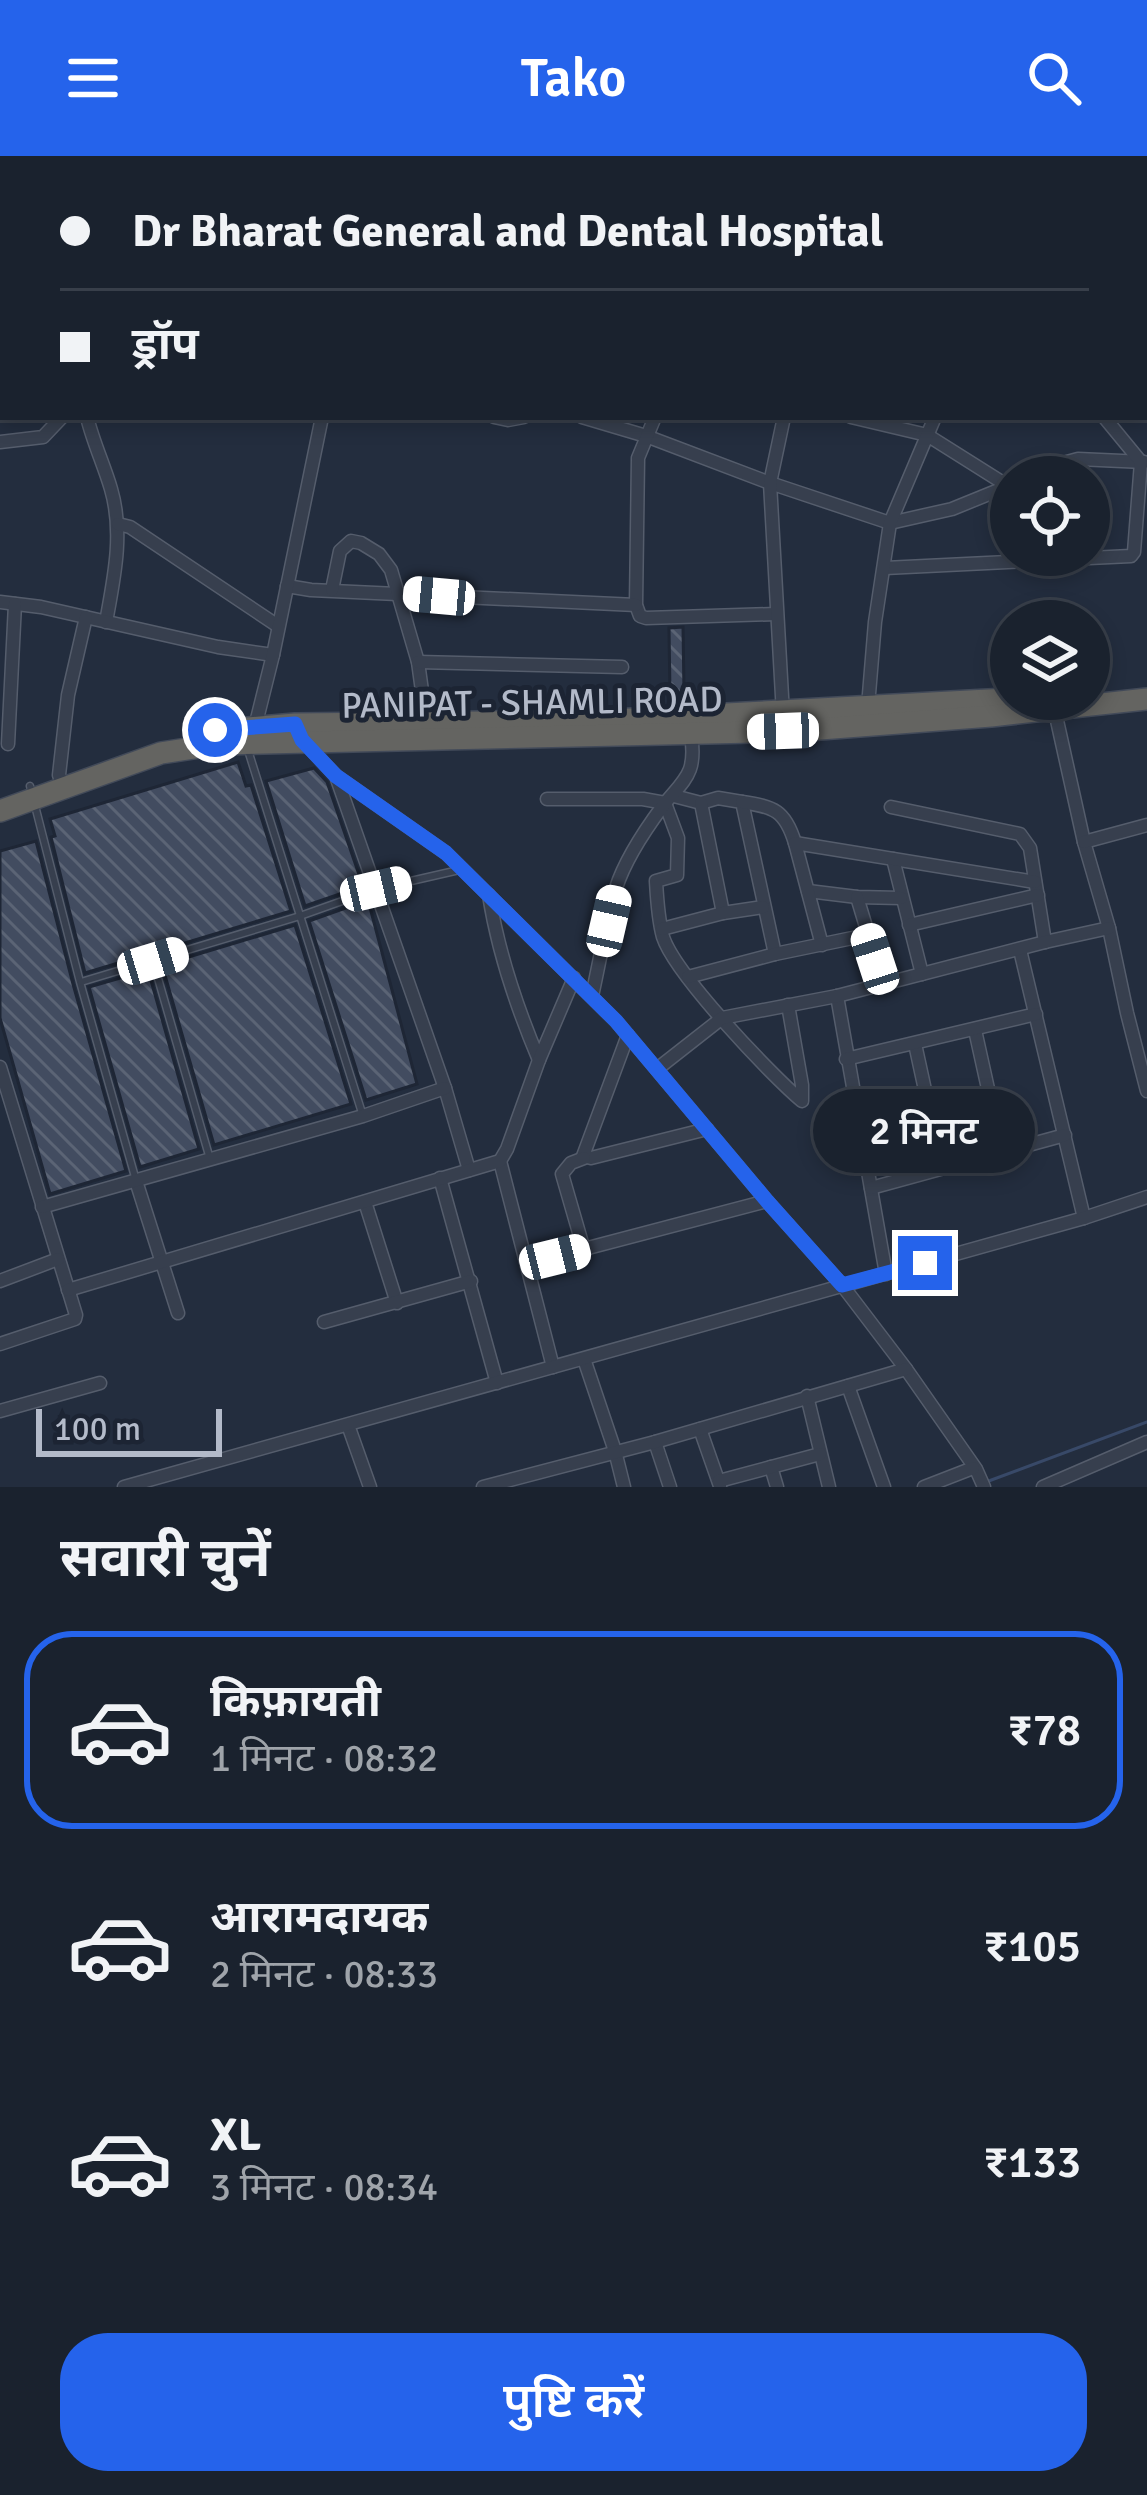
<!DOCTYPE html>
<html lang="hi">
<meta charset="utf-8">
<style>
:root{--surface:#1a222e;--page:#232a36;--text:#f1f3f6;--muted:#9fa4aa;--line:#383f4a;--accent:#2563eb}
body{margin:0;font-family:Signika,"Noto Sans Devanagari",sans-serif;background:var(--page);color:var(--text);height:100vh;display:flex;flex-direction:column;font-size:45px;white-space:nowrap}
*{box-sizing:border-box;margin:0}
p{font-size:39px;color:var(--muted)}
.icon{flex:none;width:66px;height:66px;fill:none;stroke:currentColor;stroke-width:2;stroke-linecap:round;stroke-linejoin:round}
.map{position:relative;height:1331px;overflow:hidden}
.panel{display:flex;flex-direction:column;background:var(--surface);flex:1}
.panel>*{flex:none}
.banner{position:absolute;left:0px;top:0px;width:1149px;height:264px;box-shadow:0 6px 18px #0003,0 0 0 3px var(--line);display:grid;align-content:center;height:264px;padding:0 60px;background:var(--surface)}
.controls{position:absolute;left:990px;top:300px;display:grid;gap:24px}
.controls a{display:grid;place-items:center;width:120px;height:120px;border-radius:50%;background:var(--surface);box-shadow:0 6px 18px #0003,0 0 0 3px var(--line);font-size:60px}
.scale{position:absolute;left:36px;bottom:30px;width:186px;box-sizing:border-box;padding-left:12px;border:6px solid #b3bac9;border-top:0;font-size:33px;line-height:42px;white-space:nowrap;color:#b3bac9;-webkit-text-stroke:9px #1c2433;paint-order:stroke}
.end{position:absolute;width:54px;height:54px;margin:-27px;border:15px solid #2563eb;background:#fff;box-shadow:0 0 0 6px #fff}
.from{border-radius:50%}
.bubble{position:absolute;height:84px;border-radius:42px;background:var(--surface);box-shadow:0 6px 18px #0003,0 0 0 3px var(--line);font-size:39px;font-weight:600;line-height:84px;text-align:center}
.car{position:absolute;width:36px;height:72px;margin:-36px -18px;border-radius:15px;box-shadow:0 0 9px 3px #0007;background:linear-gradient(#fff 24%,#345 0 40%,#fff 0 76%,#345 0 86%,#fff 0)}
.banner b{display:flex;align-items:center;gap:42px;height:114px;font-size:45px}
.banner b+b{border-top:3px solid var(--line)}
.banner i{width:30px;height:30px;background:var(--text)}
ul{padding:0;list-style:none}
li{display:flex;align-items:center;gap:36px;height:198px;margin:0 24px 18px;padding:0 36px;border:6px solid transparent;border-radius:48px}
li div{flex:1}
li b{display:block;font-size:45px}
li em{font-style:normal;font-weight:600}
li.active{border-color:var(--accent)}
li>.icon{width:108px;height:108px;stroke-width:1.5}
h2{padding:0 60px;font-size:54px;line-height:144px}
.cta{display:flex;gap:24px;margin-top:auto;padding:24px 60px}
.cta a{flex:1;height:138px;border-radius:48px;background:var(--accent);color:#fff;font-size:48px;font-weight:600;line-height:138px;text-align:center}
header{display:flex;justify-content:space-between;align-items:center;height:156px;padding:0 60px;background:var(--accent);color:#fff;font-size:54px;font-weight:600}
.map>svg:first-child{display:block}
</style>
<header><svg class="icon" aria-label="menu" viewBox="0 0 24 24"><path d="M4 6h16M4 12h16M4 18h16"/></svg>Tako<svg class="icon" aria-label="search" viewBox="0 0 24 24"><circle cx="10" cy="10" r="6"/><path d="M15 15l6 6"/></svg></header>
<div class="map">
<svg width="1147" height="1331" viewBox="0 0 1147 1331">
<defs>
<pattern id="building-back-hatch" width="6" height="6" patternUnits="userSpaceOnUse" patternTransform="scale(3)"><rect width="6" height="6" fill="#424c60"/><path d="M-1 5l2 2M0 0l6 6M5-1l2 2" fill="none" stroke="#5b6475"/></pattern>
</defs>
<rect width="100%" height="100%" fill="#232d3e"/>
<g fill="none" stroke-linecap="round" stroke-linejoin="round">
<polyline stroke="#384968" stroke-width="3" points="986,1326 1147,1266"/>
</g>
<g fill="url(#building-back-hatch)" stroke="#1e2635" stroke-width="3">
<polygon points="683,471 684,537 670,537 669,472"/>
<polygon points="238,606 246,630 251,629 291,755 85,817 51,681 55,680 50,663"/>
<polygon points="314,612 327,626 363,730 305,750 266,625"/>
<polygon points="36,685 73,828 126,1015 50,1038 0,862 0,695"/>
<polygon points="368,744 417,928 366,944 309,765"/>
<polygon points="295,769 351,948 214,989 162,809"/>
<polygon points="148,814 199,993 140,1011 89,831"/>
</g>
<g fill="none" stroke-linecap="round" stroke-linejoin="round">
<g stroke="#555d6c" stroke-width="9">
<g id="service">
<polyline points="247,591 363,960"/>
<polyline points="30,630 80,826 135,1021"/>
<polyline points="153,805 210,1003"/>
<polyline points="81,826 300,760 376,733 459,714"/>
</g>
</g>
<g stroke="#555d6c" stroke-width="15">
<g id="minor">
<polyline points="34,0 35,3"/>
<polyline points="542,0 543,3"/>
<polyline points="845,0 868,3"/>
<polyline points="256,3 257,0"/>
<polyline points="758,3 759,0"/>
<polyline points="1004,3 1006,0"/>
<polyline points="1106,3 1108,0"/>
<polyline points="0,81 3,80"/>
<polyline points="1146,157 1147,158"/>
<path d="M87,261c6,25 17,48 24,72 13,44 3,89 -5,133"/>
<polyline points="494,261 508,264 524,261"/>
<polyline points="582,261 646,280 770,327 890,367 952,353 1011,329"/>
<polyline points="655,261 638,302 636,449 640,460 646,462 776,458"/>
<polyline points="851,261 927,279 1008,330"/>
<polyline points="0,286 43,281 62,261"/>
<polyline points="1028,321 1052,310 1078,303 1144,306"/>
<polyline points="118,368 130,371 278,470"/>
<polyline points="885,412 1131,400 1134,396 1141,306 1104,261"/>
<polyline points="287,430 311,434 636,449"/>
<polyline points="332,434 340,395 351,385 361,387 379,398 391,414 418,506 427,571"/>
<polyline points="0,446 41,451 218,491 273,499"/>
<polyline points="418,506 622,511"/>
<polyline points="868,550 875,466 890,367 935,261"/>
<polyline points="1054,551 1084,686 1109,772 1127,857 1147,935"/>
<polyline points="783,558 770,327 784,261"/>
<polyline points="255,571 273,499 322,261"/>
<polyline points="8,588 15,448"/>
<polyline points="306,588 336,620 446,697 616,865 767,1045 842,1129 906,1213 976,1313 984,1331"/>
<polyline points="337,623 445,932 469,1014"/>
<polyline points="63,631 59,619 68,539 86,461"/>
<polyline points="674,640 701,647 718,642 742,646 775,798"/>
<path d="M547,643h96l22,4 13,35 -1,37 -21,6c1,18 2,38 7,56 12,37 108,138 139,164v-16l-14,-80"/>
<path d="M742,646c32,5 43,8 53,41"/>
<polyline points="701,647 723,757"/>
<polyline points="891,651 1020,678 1030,692 1045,786"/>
<polyline points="1084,686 1147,669"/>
<polyline points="893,703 922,818"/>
<polyline points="808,735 857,741 901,742"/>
<path d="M489,739c9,57 28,113 50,165"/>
<polyline points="857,741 883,827"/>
<polyline points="909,769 1038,739"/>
<polyline points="662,773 723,757 763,751"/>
<polyline points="822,789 795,687 1035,726"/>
<polyline points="1020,794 1084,1062"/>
<polyline points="688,821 775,798 867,779"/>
<path d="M592,840c8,-36 14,-73 24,-108 9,-28 29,-58 46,-81 23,-29 35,-32 29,-73"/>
<polyline points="837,840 886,1118"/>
<polyline points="975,874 1002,996"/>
<polyline points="628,879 583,1000 591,1002 707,973"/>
<polyline points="915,888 942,1012"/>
<polyline points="846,903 1036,858"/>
<polyline points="0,911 76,1159 75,1163 0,1188"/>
<polyline points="657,913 722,862 837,840 1045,786 1109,772"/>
<polyline points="500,1005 553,1211"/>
<polyline points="440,1022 497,1227"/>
<polyline points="136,1025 178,1157"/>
<polyline points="871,1032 1065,979"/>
<polyline points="365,1046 397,1147"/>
<polyline points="42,1051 363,960 445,932"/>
<polyline points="584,1094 562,1018 571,1007 584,1002"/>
<polyline points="527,1108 767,1045"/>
<polyline points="0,1125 58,1103"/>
<polyline points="68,1134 500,1005 507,993 539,904 574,822"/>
<polyline points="324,1166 471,1125"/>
<polyline points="584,1203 615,1295 624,1331"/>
<polyline points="848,1230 884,1331"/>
<polyline points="807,1240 829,1331"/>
<polyline points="0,1255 100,1227"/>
<polyline points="348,1269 370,1331"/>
<polyline points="700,1273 720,1330"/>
<polyline points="655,1286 670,1331"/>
<polyline points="771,1311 777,1331"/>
<polyline points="719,1325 820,1298"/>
<polyline points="124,1331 1084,1062 1147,1041"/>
<polyline points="483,1331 655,1286 906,1213"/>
<polyline points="924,1331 973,1312"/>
<polyline points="1043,1331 1147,1286"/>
</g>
</g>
<g stroke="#424a59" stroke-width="24">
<g id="trunk">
<polyline points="224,574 295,568 594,565 1007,543"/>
<polyline points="0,655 161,597 219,588 794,575 991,560 1147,543"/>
</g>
</g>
<use href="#service" stroke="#373f4e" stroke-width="6"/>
<use href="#minor" stroke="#373f4e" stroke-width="12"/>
<use href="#trunk" stroke="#646461" stroke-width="21"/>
</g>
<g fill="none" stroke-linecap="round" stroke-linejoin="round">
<polyline stroke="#2563eb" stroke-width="15" points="215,574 295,568 302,584 336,620 446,697 616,865 767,1045 842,1129 925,1107"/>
</g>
<g text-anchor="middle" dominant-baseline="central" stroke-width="10" stroke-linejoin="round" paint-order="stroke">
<g font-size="36" fill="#b3bac9" stroke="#1c2433">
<text transform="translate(532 547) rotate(-1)">PANIPAT - SHAMLI ROAD</text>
</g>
</g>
</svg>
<div class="controls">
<a><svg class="icon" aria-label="locate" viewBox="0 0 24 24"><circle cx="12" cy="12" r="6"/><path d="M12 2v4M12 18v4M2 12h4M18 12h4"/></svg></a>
<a><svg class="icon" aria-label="layers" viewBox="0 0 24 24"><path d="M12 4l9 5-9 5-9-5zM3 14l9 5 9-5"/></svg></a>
</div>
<div class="scale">100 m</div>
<i class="end from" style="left:215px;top:574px"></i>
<i class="end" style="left:925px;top:1107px"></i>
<div class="bubble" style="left:813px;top:933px;width:222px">2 मिनट</div>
<i class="car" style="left:439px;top:440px;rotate:275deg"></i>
<i class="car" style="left:783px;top:575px;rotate:268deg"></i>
<i class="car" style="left:376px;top:733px;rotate:77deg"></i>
<i class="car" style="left:609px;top:765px;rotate:13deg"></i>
<i class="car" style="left:875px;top:803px;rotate:342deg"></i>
<i class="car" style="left:153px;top:805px;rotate:73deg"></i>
<i class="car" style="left:555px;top:1101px;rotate:76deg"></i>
<div class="banner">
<b><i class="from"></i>Dr Bharat General and Dental Hospital</b>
<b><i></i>ड्रॉप</b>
</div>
</div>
<section class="panel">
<h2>सवारी चुनें</h2>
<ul>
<li class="active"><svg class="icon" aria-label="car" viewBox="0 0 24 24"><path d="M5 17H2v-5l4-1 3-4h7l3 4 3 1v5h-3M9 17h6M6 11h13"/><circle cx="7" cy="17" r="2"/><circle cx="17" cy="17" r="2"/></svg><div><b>किफ़ायती</b><p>1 मिनट · 08:32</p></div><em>₹78</em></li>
<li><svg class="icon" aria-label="car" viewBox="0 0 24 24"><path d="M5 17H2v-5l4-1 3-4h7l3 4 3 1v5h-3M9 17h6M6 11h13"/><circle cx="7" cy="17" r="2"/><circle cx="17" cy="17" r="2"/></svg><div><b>आरामदायक</b><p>2 मिनट · 08:33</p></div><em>₹105</em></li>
<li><svg class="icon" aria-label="car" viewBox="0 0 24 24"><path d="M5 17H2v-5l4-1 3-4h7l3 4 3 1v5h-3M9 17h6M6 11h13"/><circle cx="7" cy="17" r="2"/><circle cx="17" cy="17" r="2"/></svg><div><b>XL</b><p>3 मिनट · 08:34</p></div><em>₹133</em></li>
</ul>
<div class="cta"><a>पुष्टि करें</a></div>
</section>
